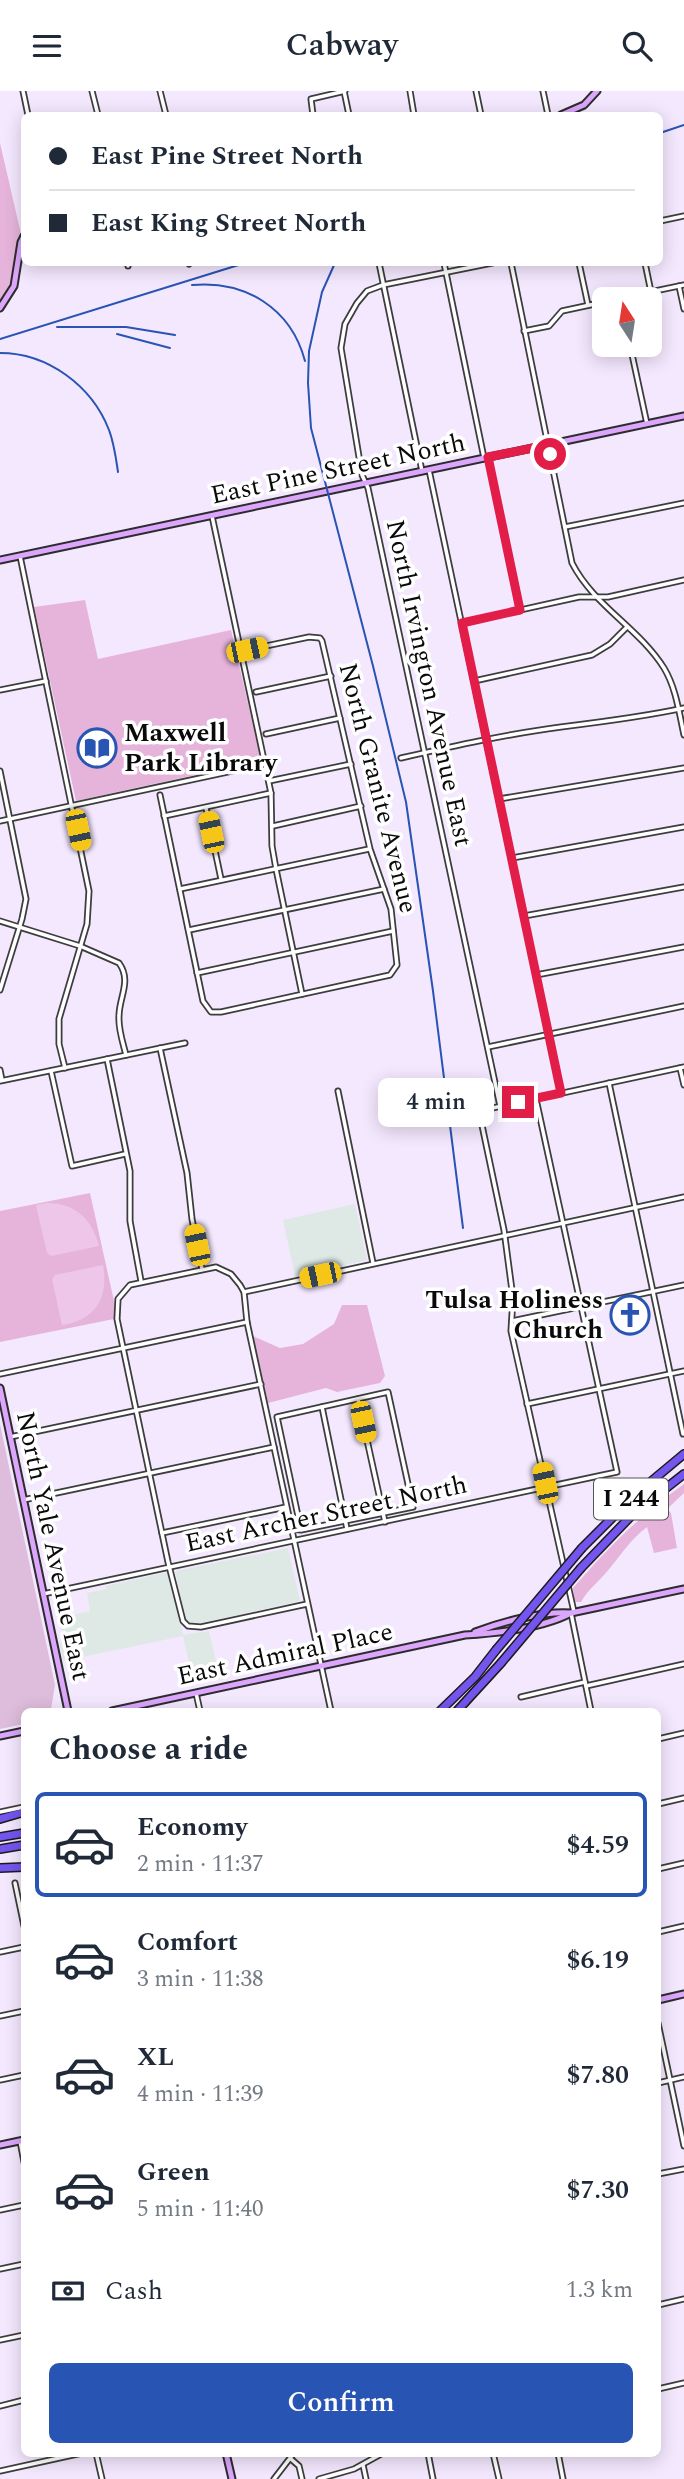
<!DOCTYPE html>
<meta charset="utf-8">
<style>
:root{--surface:#fff;--page:#f2f2f3;--text:#1f2937;--muted:#747a83;--line:#e0e1e3;--accent:#2854b4}
body{margin:0;font-family:Spectral,serif;background:var(--page);color:var(--text);height:100vh;display:flex;flex-direction:column;font-size:26px;white-space:nowrap}
*{box-sizing:border-box;margin:0}
p{font-size:23px;color:var(--muted)}
.icon{flex:none;width:38px;height:38px;fill:none;stroke:currentColor;stroke-width:2;stroke-linecap:round;stroke-linejoin:round}
.map{position:relative;flex:1;overflow:hidden}
.side{position:absolute;left:21px;top:1617px;width:640px;height:749px;display:flex;flex-direction:column;background:var(--surface);border-radius:10px;box-shadow:0 4px 18px #0003}
.side>*{flex:none}
.hud{position:absolute;left:21px;top:21px;width:642px;height:154px;border-radius:10px;box-shadow:0 4px 18px #0003;display:grid;align-content:center;height:154px;padding:0 28px;background:var(--surface)}
.needle{width:46px;rotate:348deg}
.buttons{position:absolute;left:592px;top:196px;display:grid;gap:14px}
.buttons a{display:grid;place-items:center;width:70px;height:70px;border-radius:10px;background:var(--surface);box-shadow:0 4px 18px #0003;font-size:35px}
.end{position:absolute;width:32px;height:32px;margin:-16px;border:9px solid #e11d48;background:#fff;box-shadow:0 0 0 4px #fff}
.from{border-radius:50%}
.bubble{position:absolute;height:49px;border-radius:10px;background:var(--surface);box-shadow:0 4px 18px #0003;font-size:23px;font-weight:600;line-height:49px;text-align:center}
.car{position:absolute;width:21px;height:42px;margin:-21px -10px;border-radius:9px;box-shadow:0 0 5px 2px #0007;background:linear-gradient(#f5c518 24%,#345 0 40%,#f5c518 0 76%,#345 0 86%,#f5c518 0)}
.hud b{display:flex;align-items:center;gap:24px;height:66px;font-size:26px}
.hud b+b{border-top:2px solid var(--line)}
.hud i{width:18px;height:18px;background:var(--text)}
ul{padding:0;list-style:none}
li{display:flex;align-items:center;gap:21px;height:105px;margin:0 14px 10px;padding:0 14px;border:4px solid transparent;border-radius:10px}
li div{flex:1}
li b{display:block;font-size:26px}
li em{font-style:normal;font-weight:600}
li.selected{border-color:var(--accent)}
li>.icon{width:63px;height:63px;stroke-width:1.5}
h2{padding:0 28px;font-size:32px;line-height:84px}
.pay{display:flex;align-items:center;gap:18px;height:77px;padding:0 28px;font-size:26px}
.pay p{margin-inline-start:auto}
.action{display:flex;gap:14px;margin-top:auto;padding:14px 28px}
.action a{flex:1;height:80px;border-radius:10px;background:var(--accent);color:#fff;font-size:28px;font-weight:600;line-height:80px;text-align:center}
header{display:flex;justify-content:space-between;align-items:center;height:91px;padding:0 28px;background:var(--surface);font-size:32px;font-weight:600}
.map>svg:first-child{display:block}
</style>
<header><svg class="icon" aria-label="menu" viewBox="0 0 24 24"><path d="M4 6h16M4 12h16M4 18h16"/></svg>Cabway<svg class="icon" aria-label="search" viewBox="0 0 24 24"><circle cx="10" cy="10" r="6"/><path d="M15 15l6 6"/></svg></header>
<div class="map">
<svg width="684" height="2388" viewBox="0 0 684 2388">
<rect width="100%" height="100%" fill="#f4e8fe"/>
<g fill="#dee9e5">
<polygon points="355,1113 367,1169 295,1185 283,1129"/>
<polygon points="288,1457 300,1510 201,1532 188,1532 185,1529 175,1480"/>
<polygon points="168,1481 172,1491 183,1544 209,1540 220,1588 194,1594 183,1545 63,1570 59,1550 64,1549 59,1527 90,1520 87,1502 106,1498 106,1495"/>
</g>
<g fill="#e6b4db">
<polygon points="0,52 21,143 18,146 10,192 0,211"/>
<polygon points="85,509 98,568 231,539 260,664 259,670 76,710 34,516"/>
<polygon points="90,1102 114,1210 114,1228 0,1251 0,1120"/>
<polygon points="342,1214 367,1214 385,1285 380,1292 337,1301 326,1297 268,1312 253,1245 280,1257 303,1253 334,1233"/>
<path d="M684,1393v9l-17,16 4,4 6,35 -23,5 -7,-26c-17,13 -24,25 -37,41 -10,13 -21,20 -29,34h-7l-1,-14c36,-41 67,-73 111,-104z"/>
</g>
<polygon fill="#debcdb" points="0,1333 55,1594 51,1618 48,1620 24,1620 24,1633 0,1638"/>
<g fill="#eec6ea">
<path d="M47,1112c28,0 45,16 52,43l-48,10 -4,-3 -11,-48z"/>
<path d="M103,1174c6,33 -8,55 -41,60l-10,-46 3,-4z"/>
</g>
<g fill="none" stroke-linecap="round" stroke-linejoin="round">
<g stroke="#3d3d3d" stroke-width="7">
<g id="street">
<polyline points="23,0 28,24"/>
<polyline points="92,0 98,24"/>
<polyline points="160,0 166,24"/>
<polyline points="344,0 349,24"/>
<polyline points="410,0 414,24"/>
<polyline points="476,0 481,24"/>
<polyline points="543,0 548,24"/>
<polyline points="313,24 311,8 345,0"/>
<polyline points="660,130 684,125"/>
<polyline points="128,172 128,175"/>
<polyline points="379,172 422,380"/>
<polyline points="444,172 484,367"/>
<polyline points="492,172 383,194 367,200 357,212 345,233 341,257 362,384 368,397 500,1015"/>
<path d="M511,172l61,300c22,43 67,65 92,105 12,20 15,44 20,67"/>
<polyline points="579,172 588,214"/>
<polyline points="645,172 651,201"/>
<polyline points="189,173 190,172"/>
<polyline points="679,195 684,218"/>
<polyline points="616,208 684,194"/>
<polyline points="524,240 549,235 562,220 604,211"/>
<polyline points="630,254 647,333"/>
<polyline points="488,366 520,519"/>
<polyline points="429,379 561,1002"/>
<polyline points="212,425 271,702 272,755 276,778 302,903"/>
<polyline points="565,436 684,412"/>
<polyline points="20,465 89,800 87,833 59,928 59,953 65,977"/>
<polyline points="462,532 579,506 608,506 684,489"/>
<polyline points="474,590 592,564 610,553 627,536"/>
<polyline points="0,599 46,590"/>
<polyline points="256,601 331,585"/>
<polyline points="266,643 340,627"/>
<path d="M401,667c53,-12 106,-24 160,-31 41,-5 82,-10 123,-19"/>
<polyline points="0,680 26,808 22,828 0,899"/>
<polyline points="269,690 351,673"/>
<polyline points="160,704 203,910 211,921 221,921 390,884 397,874 391,818 370,758 322,550 320,547 309,546 247,559"/>
<polyline points="499,708 684,677"/>
<polyline points="206,717 221,788"/>
<polyline points="164,725 271,702"/>
<polyline points="0,730 265,673"/>
<polyline points="273,735 361,715"/>
<polyline points="512,767 684,736"/>
<polyline points="180,798 369,758"/>
<polyline points="524,825 684,796"/>
<path d="M0,830l80,25 39,17c13,18 0,34 0,53 -1,13 4,27 7,39"/>
<polyline points="189,839 384,798"/>
<polyline points="197,882 393,840"/>
<polyline points="536,884 684,856"/>
<polyline points="488,956 684,915"/>
<polyline points="160,957 187,1082 192,1128 202,1178"/>
<polyline points="107,968 130,1080 130,1130 141,1190"/>
<polyline points="680,977 684,994"/>
<polyline points="0,979 2,989"/>
<polyline points="51,980 72,1075 125,1063"/>
<polyline points="0,990 185,952"/>
<polyline points="609,992 683,1343"/>
<polyline points="338,1000 373,1172"/>
<polyline points="479,1020 504,1139 513,1207 511,1240 574,1521"/>
<polyline points="474,1021 684,976"/>
<polyline points="244,1201 684,1106"/>
<polyline points="512,1230 684,1194"/>
<polyline points="0,1283 247,1231"/>
<polyline points="358,1308 385,1431"/>
<polyline points="527,1313 684,1280"/>
<polyline points="322,1316 347,1438"/>
<polyline points="10,1346 261,1293"/>
<polyline points="23,1409 274,1356"/>
<polyline points="291,1438 301,1439 413,1416 388,1301 277,1326 301,1439"/>
<polyline points="162,1442 286,1416"/>
<polyline points="43,1503 617,1381 536,1008"/>
<polyline points="307,1513 201,1536 188,1535 183,1530 168,1471 117,1228 118,1208 130,1194 216,1176 231,1183 240,1194 244,1201 247,1231 331,1620"/>
<polyline points="571,1522 591,1620"/>
<polyline points="586,1595 684,1573"/>
<polyline points="196,1602 200,1620"/>
<polyline points="521,1606 585,1591"/>
<polyline points="658,1648 684,1642"/>
<polyline points="658,1713 684,1707"/>
<polyline points="0,1721 24,1716"/>
<polyline points="658,1778 684,1772"/>
<polyline points="15,1792 24,1835"/>
<polyline points="658,1841 684,1835"/>
<polyline points="0,1861 24,1856"/>
<polyline points="0,1925 24,1920"/>
<polyline points="658,1932 684,2055"/>
<polyline points="0,1989 24,1984"/>
<polyline points="658,1992 684,1986"/>
<polyline points="20,2050 24,2071"/>
<polyline points="658,2083 684,2078"/>
<polyline points="0,2119 24,2114"/>
<polyline points="0,2178 24,2173"/>
<polyline points="658,2214 684,2208"/>
<polyline points="0,2249 24,2244"/>
<polyline points="658,2298 684,2292"/>
<polyline points="0,2315 24,2309"/>
<polyline points="96,2362 102,2388"/>
<polyline points="428,2362 433,2388"/>
<polyline points="493,2362 499,2388"/>
<polyline points="558,2362 563,2388"/>
<polyline points="291,2368 299,2375 302,2388"/>
<polyline points="363,2374 366,2388"/>
<polyline points="0,2380 82,2362"/>
<polyline points="274,2388 294,2362"/>
<polyline points="319,2388 354,2378 383,2362"/>
</g>
</g>
<g stroke="#2c2c2c" stroke-width="9">
<g id="secondary">
<polyline points="561,24 584,14 597,0"/>
<polyline points="0,217 14,195 21,151 24,145"/>
<polyline points="0,469 684,325"/>
<polyline points="0,1297 68,1620"/>
<path d="M475,1541c27,-10 67,-21 96,-19l113,-24"/>
<path d="M112,1620l353,-76c32,-2 78,-7 106,-22"/>
<polyline points="0,1645 24,1640"/>
<polyline points="658,1909 684,1903"/>
<polyline points="0,2054 24,2049"/>
<polyline points="226,2362 232,2388"/>
</g>
</g>
<g stroke="#1b1b1b" stroke-width="10">
<g id="highway">
<polyline points="582,1457 636,1403 684,1363"/>
<polyline points="581,1477 632,1424 684,1383"/>
<polyline points="440,1620 475,1586 496,1559"/>
<polyline points="457,1620 501,1572"/>
<polyline points="0,1728 24,1721"/>
<polyline points="0,1746 24,1742"/>
<polyline points="0,1758 24,1754"/>
<polyline points="0,1777 24,1776"/>
</g>
</g>
<use href="#street" stroke="#fff" stroke-width="3.5"/>
<use href="#secondary" stroke="#dca6fc" stroke-width="5"/>
<use href="#highway" stroke="#7456ef" stroke-width="7"/>
<g stroke="#2854b4" stroke-width="2">
<polyline points="660,42 684,34"/>
<polyline points="335,172 322,201 309,260 308,292 311,337 373,575 406,711 433,900 463,1137"/>
<path d="M192,194c53,-5 99,23 113,76"/>
<polyline points="57,236 126,236 175,244"/>
<polyline points="117,243 170,257"/>
<polyline points="0,248 245,172"/>
<path d="M0,262c48,0 92,33 109,77 5,13 7,28 9,42"/>
</g>
<g stroke="#1b1b1b" stroke-width="10" stroke-linecap="butt">
<g id="highway-bridge">
<polyline points="496,1559 582,1457"/>
<polyline points="501,1572 581,1477"/>
</g>
</g>
<use href="#highway-bridge" stroke="#7456ef" stroke-width="7"/>
</g>
<g fill="none" stroke-linecap="round" stroke-linejoin="round">
<polyline stroke="#e11d48" stroke-width="9" points="518,1011 561,1002 462,532 520,519 488,366 548,354 550,363"/>
</g>
<defs>
<g id="library-ring" transform="scale(2.0125)"><circle r="9.5" fill="#fff" stroke="#2854b4" stroke-width="1.5"/><path d="M-6-4Q-3-5.5-.7-3.5V5Q-3 3-6 4ZM6-4Q3-5.5 .7-3.5V5Q3 3 6 4Z" fill="#2854b4"/></g>
<g id="church-ring" transform="scale(2.0125)"><circle r="9.5" fill="#fff" stroke="#2854b4" stroke-width="1.5"/><path d="M-1.2-6h2.4v3.5h3.3v2.4h-3.3V6h-2.4V-.1h-3.3v-2.4h3.3Z" fill="#2854b4"/></g>
</defs>
<g fill-rule="evenodd">
<use href="#library-ring" x="97" y="657"/>
<use href="#church-ring" x="630" y="1224"/>
</g>
<g text-anchor="middle" dominant-baseline="central" stroke-width="7" stroke-linejoin="round" paint-order="stroke">
<rect fill="#fff" stroke="#545454" stroke-width="2" x="594" y="1387.5" width="74" height="41" rx="5"/>
<g font-size="24" font-weight="bold" fill="#0a0a0a">
<text x="631" y="1408">I 244</text>
</g>
<g font-size="26" fill="#0a0a0a" stroke="#fff">
<text transform="translate(338 378) rotate(-12)">East Pine Street North</text>
<text transform="translate(429 592) rotate(78)">North Irvington Avenue East</text>
<text transform="translate(378 697) rotate(76)">North Granite Avenue</text>
<text transform="translate(326 1423) rotate(-12)">East Archer Street North</text>
<text transform="translate(53 1455) rotate(78)">North Yale Avenue East</text>
<text transform="translate(285 1563) rotate(-12)">East Admiral Place</text>
</g>
<g font-size="26" font-weight="bold" fill="#0a0a0a" stroke="#fff" text-anchor="start">
<text x="124" y="642">Maxwell<tspan x="124" dy="30">Park Library</tspan></text>
<text x="603" y="1209" text-anchor="end">Tulsa Holiness<tspan x="603" dy="30">Church</tspan></text>
</g>
</g>
</svg>
<div class="buttons">
<a><svg class="needle" viewBox="-14 -14 28 28"><path d="M0-13l5 13h-10z" fill="#e53935"/><path d="M0 13l5-13h-10z" fill="#747a83"/></svg></a>
</div>
<i class="end from" style="left:550px;top:363px"></i>
<i class="end" style="left:518px;top:1011px"></i>
<div class="bubble" style="left:378px;top:987px;width:116px">4 min</div>
<i class="car" style="left:247px;top:559px;rotate:78deg"></i>
<i class="car" style="left:78px;top:739px;rotate:168deg"></i>
<i class="car" style="left:211px;top:741px;rotate:348deg"></i>
<i class="car" style="left:197px;top:1154px;rotate:348deg"></i>
<i class="car" style="left:320px;top:1184px;rotate:258deg"></i>
<i class="car" style="left:363px;top:1331px;rotate:168deg"></i>
<i class="car" style="left:545px;top:1392px;rotate:348deg"></i>
<div class="hud">
<b><i class="from"></i>East Pine Street North</b>
<b><i></i>East King Street North</b>
</div>
<section class="side">
<h2>Choose a ride</h2>
<ul>
<li class="selected"><svg class="icon" aria-label="car" viewBox="0 0 24 24"><path d="M5 17H2v-5l4-1 3-4h7l3 4 3 1v5h-3M9 17h6M6 11h13"/><circle cx="7" cy="17" r="2"/><circle cx="17" cy="17" r="2"/></svg><div><b>Economy</b><p>2 min · 11:37</p></div><em>$4.59</em></li>
<li><svg class="icon" aria-label="car" viewBox="0 0 24 24"><path d="M5 17H2v-5l4-1 3-4h7l3 4 3 1v5h-3M9 17h6M6 11h13"/><circle cx="7" cy="17" r="2"/><circle cx="17" cy="17" r="2"/></svg><div><b>Comfort</b><p>3 min · 11:38</p></div><em>$6.19</em></li>
<li><svg class="icon" aria-label="car" viewBox="0 0 24 24"><path d="M5 17H2v-5l4-1 3-4h7l3 4 3 1v5h-3M9 17h6M6 11h13"/><circle cx="7" cy="17" r="2"/><circle cx="17" cy="17" r="2"/></svg><div><b>XL</b><p>4 min · 11:39</p></div><em>$7.80</em></li>
<li><svg class="icon" aria-label="car" viewBox="0 0 24 24"><path d="M5 17H2v-5l4-1 3-4h7l3 4 3 1v5h-3M9 17h6M6 11h13"/><circle cx="7" cy="17" r="2"/><circle cx="17" cy="17" r="2"/></svg><div><b>Green</b><p>5 min · 11:40</p></div><em>$7.30</em></li>
</ul>
<div class="pay"><svg class="icon" aria-label="cash" viewBox="0 0 24 24"><path d="M3 7h18v10H3z"/><circle cx="12" cy="12" r="2"/></svg>Cash<p>1.3 km</p></div>
<div class="action"><a>Confirm</a></div>
</section>
</div>
